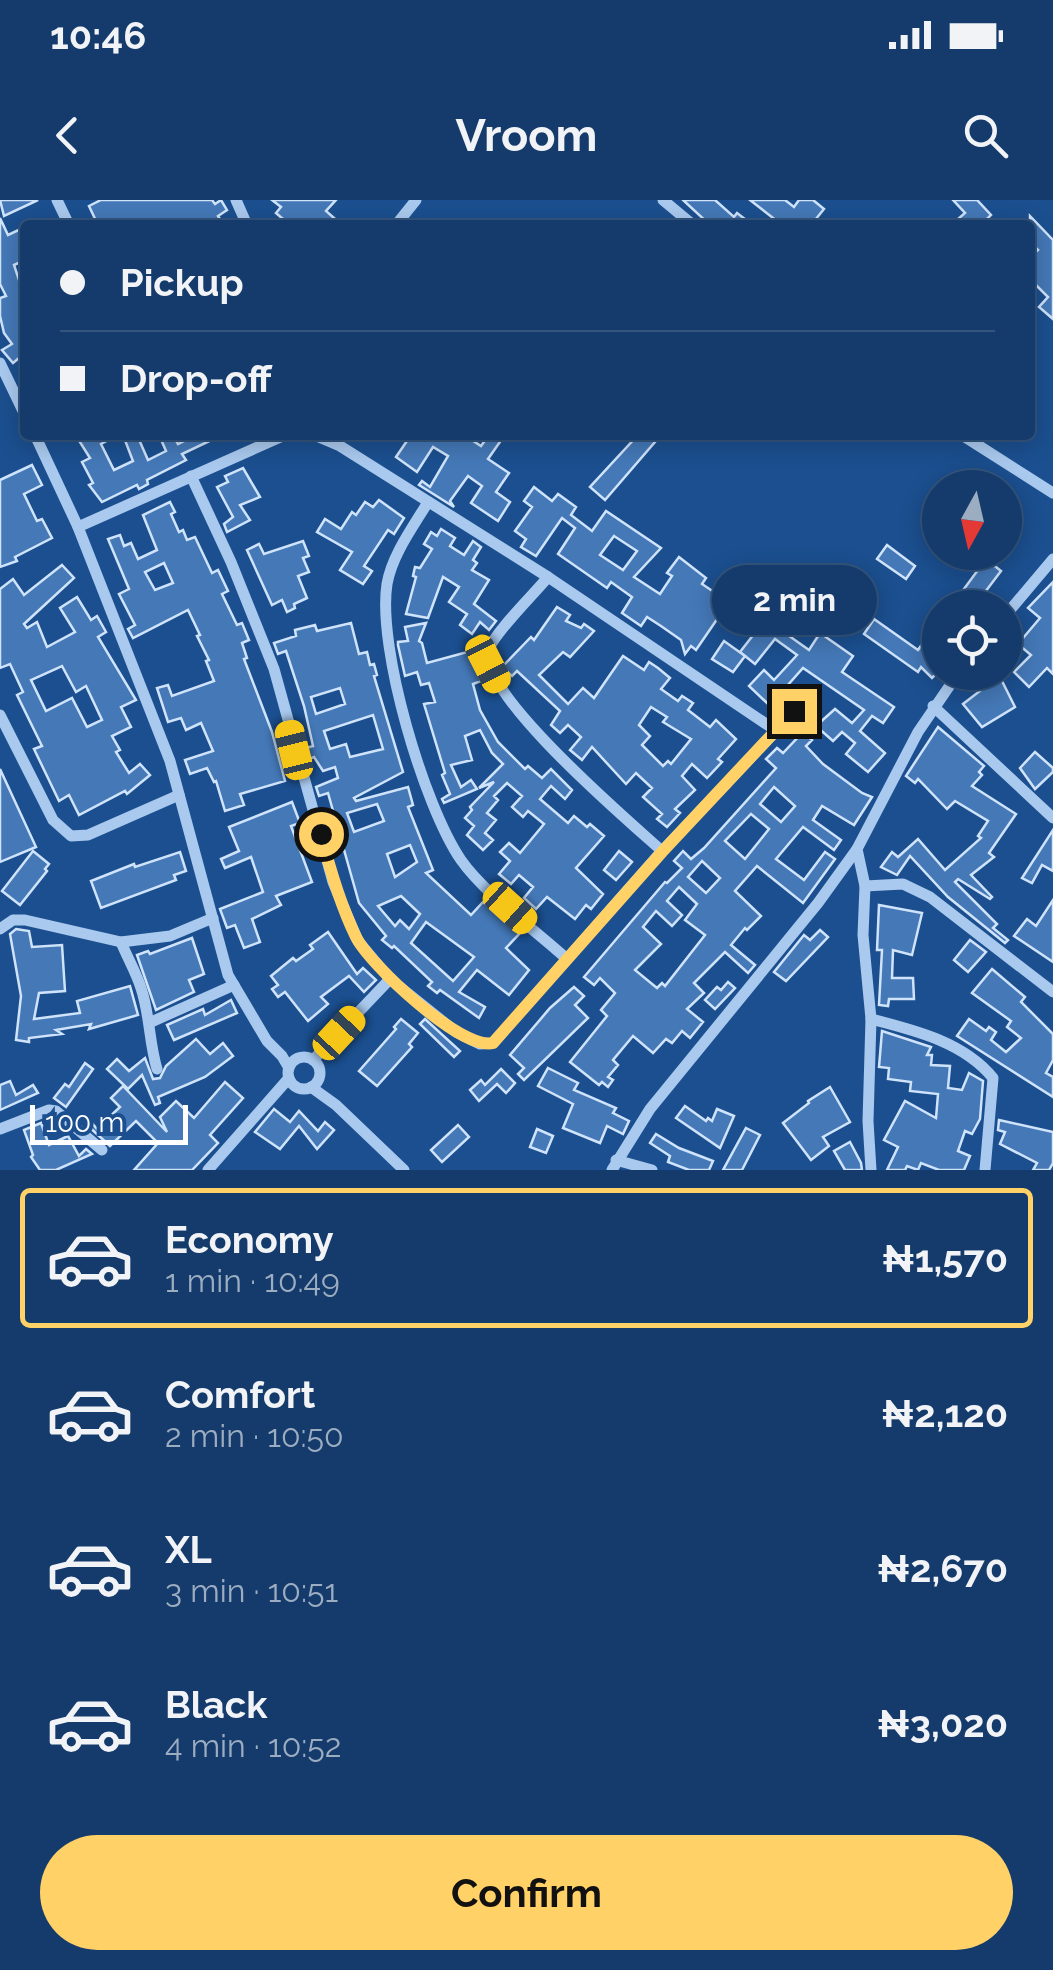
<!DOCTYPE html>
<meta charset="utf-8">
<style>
:root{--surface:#143b6b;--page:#214673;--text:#f1f3f6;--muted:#9dadc1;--line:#33557e;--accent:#ffd166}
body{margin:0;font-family:Raleway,sans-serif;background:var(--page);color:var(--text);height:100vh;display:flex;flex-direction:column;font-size:38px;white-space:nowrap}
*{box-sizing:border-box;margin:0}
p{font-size:32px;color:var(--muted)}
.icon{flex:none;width:55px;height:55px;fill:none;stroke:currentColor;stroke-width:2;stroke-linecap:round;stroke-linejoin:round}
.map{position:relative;height:970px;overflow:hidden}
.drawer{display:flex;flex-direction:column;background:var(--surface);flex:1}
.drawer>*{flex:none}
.hud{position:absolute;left:20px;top:20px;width:1015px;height:220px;border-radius:10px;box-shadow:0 5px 25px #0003,0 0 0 2px var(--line);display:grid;align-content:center;height:220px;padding:0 40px;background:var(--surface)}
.needle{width:65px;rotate:188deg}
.controls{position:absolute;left:922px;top:270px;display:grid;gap:20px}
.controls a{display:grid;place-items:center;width:100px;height:100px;border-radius:50%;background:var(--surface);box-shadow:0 5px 25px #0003,0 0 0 2px var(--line);font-size:50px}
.scale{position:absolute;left:30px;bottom:25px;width:158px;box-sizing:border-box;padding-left:10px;border:5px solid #fff;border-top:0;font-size:28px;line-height:35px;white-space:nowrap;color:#fff;-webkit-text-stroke:8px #1b4f8f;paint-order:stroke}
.end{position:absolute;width:45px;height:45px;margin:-22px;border:12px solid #ffd166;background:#111;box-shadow:0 0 0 5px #111}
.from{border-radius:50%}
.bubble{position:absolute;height:70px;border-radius:35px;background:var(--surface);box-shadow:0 5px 25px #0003,0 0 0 2px var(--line);font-size:32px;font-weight:700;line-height:70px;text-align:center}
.car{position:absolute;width:30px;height:60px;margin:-30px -15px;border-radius:12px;box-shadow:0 0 8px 2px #0007;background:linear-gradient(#f5c518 24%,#345 0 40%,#f5c518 0 76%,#345 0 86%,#f5c518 0)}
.hud b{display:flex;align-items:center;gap:35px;height:95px;font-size:38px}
.hud b+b{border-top:2px solid var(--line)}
.hud i{width:25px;height:25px;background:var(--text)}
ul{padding:18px 0 0;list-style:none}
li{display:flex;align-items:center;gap:30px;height:140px;margin:0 20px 15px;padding:0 20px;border:5px solid transparent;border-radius:10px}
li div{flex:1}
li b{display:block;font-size:38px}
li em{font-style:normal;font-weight:700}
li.on{border-color:var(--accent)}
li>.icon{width:90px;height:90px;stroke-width:1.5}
.action{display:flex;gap:20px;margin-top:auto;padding:20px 40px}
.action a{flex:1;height:115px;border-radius:60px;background:var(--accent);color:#111;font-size:40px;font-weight:700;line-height:115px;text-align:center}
.status{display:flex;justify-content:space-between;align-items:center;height:70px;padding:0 50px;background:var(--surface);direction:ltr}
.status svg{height:28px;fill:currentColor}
header{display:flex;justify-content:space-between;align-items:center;height:130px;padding:0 40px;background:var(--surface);font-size:45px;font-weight:700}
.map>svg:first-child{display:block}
</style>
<div class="status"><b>10:46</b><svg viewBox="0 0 49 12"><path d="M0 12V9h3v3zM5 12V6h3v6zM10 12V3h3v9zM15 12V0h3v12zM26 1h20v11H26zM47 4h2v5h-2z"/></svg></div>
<header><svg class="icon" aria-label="back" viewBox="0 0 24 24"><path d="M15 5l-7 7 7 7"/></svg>Vroom<svg class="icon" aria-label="search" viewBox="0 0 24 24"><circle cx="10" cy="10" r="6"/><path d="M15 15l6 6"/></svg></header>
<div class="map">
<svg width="1053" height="970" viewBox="0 0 1053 970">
<rect width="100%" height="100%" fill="#1b4f8f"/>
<g fill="#4478b7" stroke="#cfe3fa" stroke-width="2.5" fill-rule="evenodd">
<polygon points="0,0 38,0 4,16"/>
<polygon points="101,0 212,0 215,4 221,0 227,10 218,16 224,25 98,25 89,6"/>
<polygon points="272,0 336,0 326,11 342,25 290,25 276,13 281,7"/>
<polygon points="683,0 715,0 734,17 737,13 745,19 742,25 710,25"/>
<polygon points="750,0 785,0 794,7 799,0 813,0 824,9 811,25 782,25"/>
<polygon points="953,0 977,0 991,15 981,25 964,25 958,19 965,13"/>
<polygon points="1030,16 1053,40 1053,119 1039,107 1048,97 1035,84 1030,89 1030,57 1038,50 1030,42"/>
<polygon points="0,18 8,35 25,27 25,60 14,65 25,98 25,170 19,158 13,163 2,150 12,144 4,133 0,116 0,98 6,96 0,84"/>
<polygon points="85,235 118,235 101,244 114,270 133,261 123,235 137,235 148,260 166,251 159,235 173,235 178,244 196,235 222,235 182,254 186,260 147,280 148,284 139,289 137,285 102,302 89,285 93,283 82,262 90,258 78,239"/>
<polygon points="411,235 464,235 481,246 489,235 502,239 488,259 509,273 496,292 510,302 498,321 471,303 482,286 468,276 450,301 454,307 419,285 422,281 430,287 448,256 433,247 417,272 396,257"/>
<polygon points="638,235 661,235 605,300 590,287"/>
<polygon points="32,265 42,285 24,294 37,321 42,319 52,338 15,357 17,361 0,367 0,280"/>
<polygon points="243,268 260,297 240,305 250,320 227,332 224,324 233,317 217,287 228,282 225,276"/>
<path d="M534,287l18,14 6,-7 18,13 -5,8 21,16 14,-20 55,37 -27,29 26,17 12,-18 -5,-3 12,-16 27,21 -4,6 18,12 4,-6 85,60 11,-17 33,23 -11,16 52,35 -11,16 -11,-7 -12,15 25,22 -17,19 -22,-18 9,-11 -13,-11 -9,9 -17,-15 19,-17 17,14 12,-13 -61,-42 -24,27 6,5 -6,6 -7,-6 -4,4 -19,-18 15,-16 10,10 23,-25 -22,-16 -20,25 -15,-12 14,-18 -32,-22 -26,38 -5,-4 -6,8 -4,-14 -20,-14 -14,-9 -6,9 -19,-13 10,-16 -21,-15 -4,6 -49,-34 17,-26 -13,-10 -26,38 -15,-9 5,-8 -11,-8 17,-24 -8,-6zM614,336l23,15 -14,19 -23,-15z"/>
<polygon points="379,300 404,318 394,334 388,330 364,366 372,371 363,384 340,370 352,352 317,332 325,319 341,329 352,312 356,315 365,302 373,307"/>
<path d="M170,302l5,10 -4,2 8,18 4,-2 4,10 8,-3 17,36 6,-3 10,21 -6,3 15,31 5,-2 7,17 -7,3 5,15 -3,1 28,73 13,49 -45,13 4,11 -19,6 -9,-30 -2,1 -7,-14 -17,6 -5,-14 28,-9 -12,-28 -15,7 -5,-12 -13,4 -11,-34 11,-3 4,11 42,-15 -8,-20 3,-1 -12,-24 3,-1 -12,-25 -55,28 -5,-9 7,-4 -16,-31 10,-5 -21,-50 12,-4 4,11 7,-3 7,16 19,-9 -14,-35zM164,363l9,20 -18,7 -10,-18z"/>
<polygon points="441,329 455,338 450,346 464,355 473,341 481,347 473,360 477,363 472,370 489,380 474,404 496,421 489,430 480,422 472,434 460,425 467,414 449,402 459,387 443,377 428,418 406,414 416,377 413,376 415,367 420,368 432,349 424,344 431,332 437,336"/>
<polygon points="303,341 309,356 303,358 309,372 298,376 307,398 294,404 295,408 287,412 282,400 272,405 247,350 259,344 264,354"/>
<polygon points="887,345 915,366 906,379 877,359"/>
<polygon points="986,359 1001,371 973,408 950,408"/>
<path d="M62,365l12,13 -50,46 3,4 10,-6 10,25 28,-15 -15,-24 17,-11 14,23 6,-4 9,16 -8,5 38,63 -15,7 10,20 -19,9 8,14 -4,2 13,21 11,-9 10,11 -23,19 -2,-3 -46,24 -10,-20 -10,6 -12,-25 -13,-27 8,-3 -25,-51 6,-3 -13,-28 -10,4v-79l13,-10 11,16zM62,466l14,26 10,-6 16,34 -15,7 -15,-29 -26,13 -15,-31z"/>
<polygon points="1053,382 1053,474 1047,468 1029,487 1014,472 1031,455 1018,444 1040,418 1028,408"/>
<path d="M557,407l13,8 -4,6 15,7 3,-4 10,7 -24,26 -7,-5 -24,23 29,29 15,-16 11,10 29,-42 21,14 5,-8 9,6 12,10 -9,11 17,12 4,-5 11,7 -5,7 22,17 6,-7 20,19 -18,20 4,3 -15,16 -15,-14 -10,12 13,14 -20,19 5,4 -13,14 -10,-8 5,-5 -19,-17 9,-9 -16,-15 -10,11 -34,-37 -10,13 -12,-10 11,-13 -13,-12 -8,8 -9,-8 9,-14 -43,-40 -5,5 -10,-9 29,-30 3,3zM651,507l16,10 -4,5 28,17 -20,25 -3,-3 -5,5 -21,-21 8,-9 -11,-11z"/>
<polygon points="940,418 940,470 932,478 921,467 918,472 864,434 874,419 918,450"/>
<path d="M351,423l8,31 8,-2 3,13 4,-1 3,11 -3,1 29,96 -49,26 2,3 52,-14 5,18 -5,2 25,63 -7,3 45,42 12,-13 37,31 -14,15 23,22 -20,25 -32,-25 -18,22 26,15 -6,11 -39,-28 -3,3 -9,-7 4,-4 -38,-36 -2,2 -10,-8 4,-4 -27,-33 -31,-110 -9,3 -3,-9 22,-9 -3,-11 -12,4 -9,-14 -5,2 -3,-11 7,-2 -9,-40 -18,-55 -8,3 -4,-11 22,-7 -1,-6 20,-5 2,6zM340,488l5,16 -29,10 -5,-17zM373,515l10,34 -33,8 -4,-13 -16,5 -6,-18zM377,604l7,17 -30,11 -7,-19zM410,645l7,17 -22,15 -8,-23zM401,696l19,18 -11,15 -9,-9 -5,6 -17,-20zM426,722l48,35 -21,24 -42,-38z"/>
<polygon points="426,423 419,441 422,443 427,463 471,451 481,481 473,484 480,510 498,542 525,569 528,566 542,578 551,569 572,590 565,599 551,586 540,599 568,623 574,616 587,627 590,624 604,636 576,668 603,694 591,709 586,705 575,719 547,697 536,709 524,698 533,687 519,675 511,684 499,674 510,661 500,652 509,643 520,653 544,624 528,611 523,617 512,607 522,596 507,583 494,596 498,600 487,613 496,620 485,633 493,640 483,650 467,635 474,626 465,618 472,610 470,607 494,582 479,588 503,564 492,553 480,530 465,536 472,560 451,565 461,587 471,580 477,589 444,603 442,599 450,594 442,575 445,573 424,504 435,502 429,483 421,485 417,472 405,476 398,445 398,442 408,441 405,427"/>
<polygon points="724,441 745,456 733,472 712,459"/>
<polygon points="1001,479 1015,507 982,527 963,504 985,487"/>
<polygon points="938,527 984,566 979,572 982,575 972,586 1016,614 989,653 994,657 971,675 992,697 990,699 958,679 955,682 997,724 993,728 1008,740 1005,743 948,697 910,656 897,675 881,667 892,652 898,657 918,639 945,670 981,638 978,636 988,621 955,601 947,609 918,579 915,583 906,576"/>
<path d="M803,532l9,8 -6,6 17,18 39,29 10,4 -18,28 -32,-19 -9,14 28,20 -7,10 -31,-23 -27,32 28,21 21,-28 10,7 -32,44 -46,-37 -22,25 26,25 -14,14 -2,-2 -14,17 24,20 -7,8 -23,-21 -31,31 10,10 -17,16 16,13 -13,16 -8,-7 -10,12 -6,-4 -13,14 -20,-17 -20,24 5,5 -10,12 5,3 -5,7 -6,-5 -3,3 -29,-23 37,-46 -6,-6 14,-17 -15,-15 -6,7 -10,-8 81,-95 2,1 15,-15 -8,-7 9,-10 8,8 13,-11 72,-80 -10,-9 11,-11 6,5zM774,587l21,19 -14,16 -21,-18zM751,614l18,15 -24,30 -20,-18zM702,661l18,17 -14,15 -18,-16zM679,687l18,17 -12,16 20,15 -40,51 -3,-3 -5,5 -22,-18 26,-26 -18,-17 13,-16 16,15 10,-11 -15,-14z"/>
<polygon points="1035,552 1053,568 1053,572 1035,589 1020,568"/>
<polygon points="0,569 36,647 0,662"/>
<polygon points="292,602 300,623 291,626 312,682 276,696 281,705 252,719 260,742 244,748 235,725 227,728 220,709 263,692 251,657 225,668 221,659 239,651 229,627"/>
<polygon points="1053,630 1053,671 1042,665 1032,683 1022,678"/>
<polygon points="33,651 49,664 45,669 47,671 20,705 2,691"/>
<polygon points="619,651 632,662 616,680 604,670"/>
<polygon points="180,652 186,671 174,675 176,680 101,708 91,681 134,664 135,667"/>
<polygon points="1053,700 1053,762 1014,736 1027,719 1036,726"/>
<polygon points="879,705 922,713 912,755 893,750 892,778 913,778 914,799 889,799 888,806 879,805 882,750 877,750"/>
<polygon points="16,729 29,731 32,747 62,745 65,791 39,793 34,819 80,813 77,801 130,786 138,815 89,829 91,824 56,830 62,834 29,838 29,842 16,840 21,796 10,734"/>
<polygon points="820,730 828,737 786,781 774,772 804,735 810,740"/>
<polygon points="328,732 357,774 363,768 376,780 364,792 349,776 321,797 328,804 308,821 285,792 278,797 272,789 278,785 271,776 293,758 296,761 313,749 310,745"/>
<polygon points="192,738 204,774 189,780 194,792 156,810 137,755 148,751 150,754"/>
<polygon points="970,740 986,752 968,772 954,760"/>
<polygon points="992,769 1025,797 1021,802 1053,834 1053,860 1046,873 1053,877 1053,897 957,836 969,819 986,831 989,827 996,832 991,840 1006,852 1021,838 1007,827 1011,821 972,793"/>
<polygon points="728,782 735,788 715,809 705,800 717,787 721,790"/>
<polygon points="574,787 584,796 575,805 588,818 524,880 518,874 524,868 510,855 550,808"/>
<polygon points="231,800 237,813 174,840 167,825 203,809 205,815"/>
<polygon points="401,819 418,833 409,844 412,847 377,886 359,871 396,829 394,827"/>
<polygon points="425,819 460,851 454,857 420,824"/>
<polygon points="882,831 931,847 927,855 932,855 931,865 950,866 948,888 962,890 969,873 983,881 980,919 972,934 965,931 958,951 970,956 964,970 939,970 921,963 918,970 907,966 905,970 887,970 898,947 884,940 905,901 936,918 938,894 910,891 911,882 888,879 889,868 879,867"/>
<polygon points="196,839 210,854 223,843 233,856 205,877 158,897 160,903 155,905 142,875 128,889 107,869 117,859 129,871 145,858 153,879 160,878 166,866"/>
<polygon points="85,863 93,869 66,907 54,898 65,884 69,887"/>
<polygon points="548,868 578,883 574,890 616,908 613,913 629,921 623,934 607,926 600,943 563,928 573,904 538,886"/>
<polygon points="501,869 515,883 506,893 497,884 479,901 470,890 481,880 485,885"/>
<polygon points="10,881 16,895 33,885 38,893 0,910 0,885"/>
<polygon points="225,882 243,898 210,935 218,943 192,970 134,970 158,943 136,921 110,946 87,925 91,922 97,929 120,907 111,898 123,886 167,932 160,917 176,901 194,918"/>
<polygon points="830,887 850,922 823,937 829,946 811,960 783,923 809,903 808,901"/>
<polygon points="685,906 706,921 708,918 712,921 717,909 734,916 720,948 676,918"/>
<polygon points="274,909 290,922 299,911 318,931 325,922 334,930 317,949 299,926 280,949 255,932"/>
<polygon points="999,920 1053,932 1053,963 1049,970 1033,970 1037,963 1000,944 1005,932 998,930"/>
<polygon points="41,923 49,945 68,936 79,956 86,949 92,954 56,970 40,970 31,957 33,955 24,930"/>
<polygon points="458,925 469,937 442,962 431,950"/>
<polygon points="746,928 760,935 742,970 723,970"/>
<polygon points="537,929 553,936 546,953 530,947"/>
<polygon points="656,934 679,948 713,961 709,970 689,970 668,962 670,956 650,943"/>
<polygon points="850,942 861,963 862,970 845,970 834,951"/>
</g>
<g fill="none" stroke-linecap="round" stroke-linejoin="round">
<g stroke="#a9c9ee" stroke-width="11">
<polyline points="57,0 69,25"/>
<polyline points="236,0 247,25"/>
<polyline points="663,0 693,25"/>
<polyline points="396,25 416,0"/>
<polyline points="0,163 25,215"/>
<polyline points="35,235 78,327 170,561 228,775 267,841 282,856 289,868"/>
<polyline points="314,235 340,246 548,377 775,530"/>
<polyline points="962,235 1053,293"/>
<polyline points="191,276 231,362 274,469 333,682 358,741 390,779 456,832 480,844 493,843 662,651 813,492"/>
<path d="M428,302c-15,25 -36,53 -41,82 -10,64 37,222 74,276 23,33 74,70 106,99"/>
<polyline points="78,327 285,235"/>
<path d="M548,377c-13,16 -53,55 -59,72 -14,42 141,173 173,202"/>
<polyline points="1005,416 1053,359"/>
<polyline points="933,506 1053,618"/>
<polyline points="0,515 53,620 71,636 88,635 179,595"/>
<polyline points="857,649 865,686 863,735 871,819 868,921 871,970"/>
<polyline points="865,686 903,684 930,697 1053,792"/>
<polyline points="0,729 13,720 25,720 121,742 170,736 213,718"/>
<path d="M121,742c6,15 15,30 20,46 9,27 8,54 16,81"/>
<path d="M871,819c43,11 93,23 122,59l-8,92"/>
<polyline points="149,823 234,785"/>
<circle cx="304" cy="873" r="16"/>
<polyline points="313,860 390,779"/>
<polyline points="311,887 336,905 404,970"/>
<polyline points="0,929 49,910 56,911 102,950"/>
<polyline points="616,960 652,970"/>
<polyline points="208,970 289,878"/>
<polyline points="612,970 650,909 818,703 857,649 918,532 959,472"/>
</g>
</g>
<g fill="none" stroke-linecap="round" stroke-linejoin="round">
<path stroke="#ffd166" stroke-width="12" d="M321,634c9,36 19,70 35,103 14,28 106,114 137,106l169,-191 132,-141"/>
</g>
</svg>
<div class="controls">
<a><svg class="needle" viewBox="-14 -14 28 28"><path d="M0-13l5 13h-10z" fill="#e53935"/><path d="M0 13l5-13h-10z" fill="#9dadc1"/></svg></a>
<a><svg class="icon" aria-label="locate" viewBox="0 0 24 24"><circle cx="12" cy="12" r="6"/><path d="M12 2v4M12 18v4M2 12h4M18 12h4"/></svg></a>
</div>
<div class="scale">100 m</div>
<i class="end from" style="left:321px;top:634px"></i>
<i class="end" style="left:794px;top:511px"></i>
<div class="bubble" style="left:712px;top:365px;width:165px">2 min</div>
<i class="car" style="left:488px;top:464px;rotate:153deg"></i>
<i class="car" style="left:294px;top:550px;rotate:346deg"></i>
<i class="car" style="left:510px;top:708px;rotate:132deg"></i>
<i class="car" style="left:339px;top:833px;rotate:43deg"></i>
<div class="hud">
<b><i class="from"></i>Pickup</b>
<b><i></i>Drop-off</b>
</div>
</div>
<section class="drawer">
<ul>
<li class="on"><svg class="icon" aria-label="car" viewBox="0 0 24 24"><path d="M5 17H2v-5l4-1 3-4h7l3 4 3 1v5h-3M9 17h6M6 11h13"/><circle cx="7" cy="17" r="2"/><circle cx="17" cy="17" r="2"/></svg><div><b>Economy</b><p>1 min · 10:49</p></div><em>₦1,570</em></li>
<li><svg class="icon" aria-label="car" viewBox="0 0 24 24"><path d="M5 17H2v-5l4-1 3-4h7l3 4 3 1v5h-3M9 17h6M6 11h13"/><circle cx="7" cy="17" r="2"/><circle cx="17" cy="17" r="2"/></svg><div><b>Comfort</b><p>2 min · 10:50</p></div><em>₦2,120</em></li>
<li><svg class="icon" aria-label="car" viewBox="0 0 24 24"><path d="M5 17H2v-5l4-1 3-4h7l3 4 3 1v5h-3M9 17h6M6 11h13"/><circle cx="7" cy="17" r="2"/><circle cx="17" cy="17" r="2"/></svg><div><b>XL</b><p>3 min · 10:51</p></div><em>₦2,670</em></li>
<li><svg class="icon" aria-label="car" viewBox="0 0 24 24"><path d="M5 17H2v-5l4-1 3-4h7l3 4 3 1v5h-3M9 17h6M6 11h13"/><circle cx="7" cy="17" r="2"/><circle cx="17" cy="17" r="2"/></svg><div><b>Black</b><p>4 min · 10:52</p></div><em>₦3,020</em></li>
</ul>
<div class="action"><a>Confirm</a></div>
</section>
